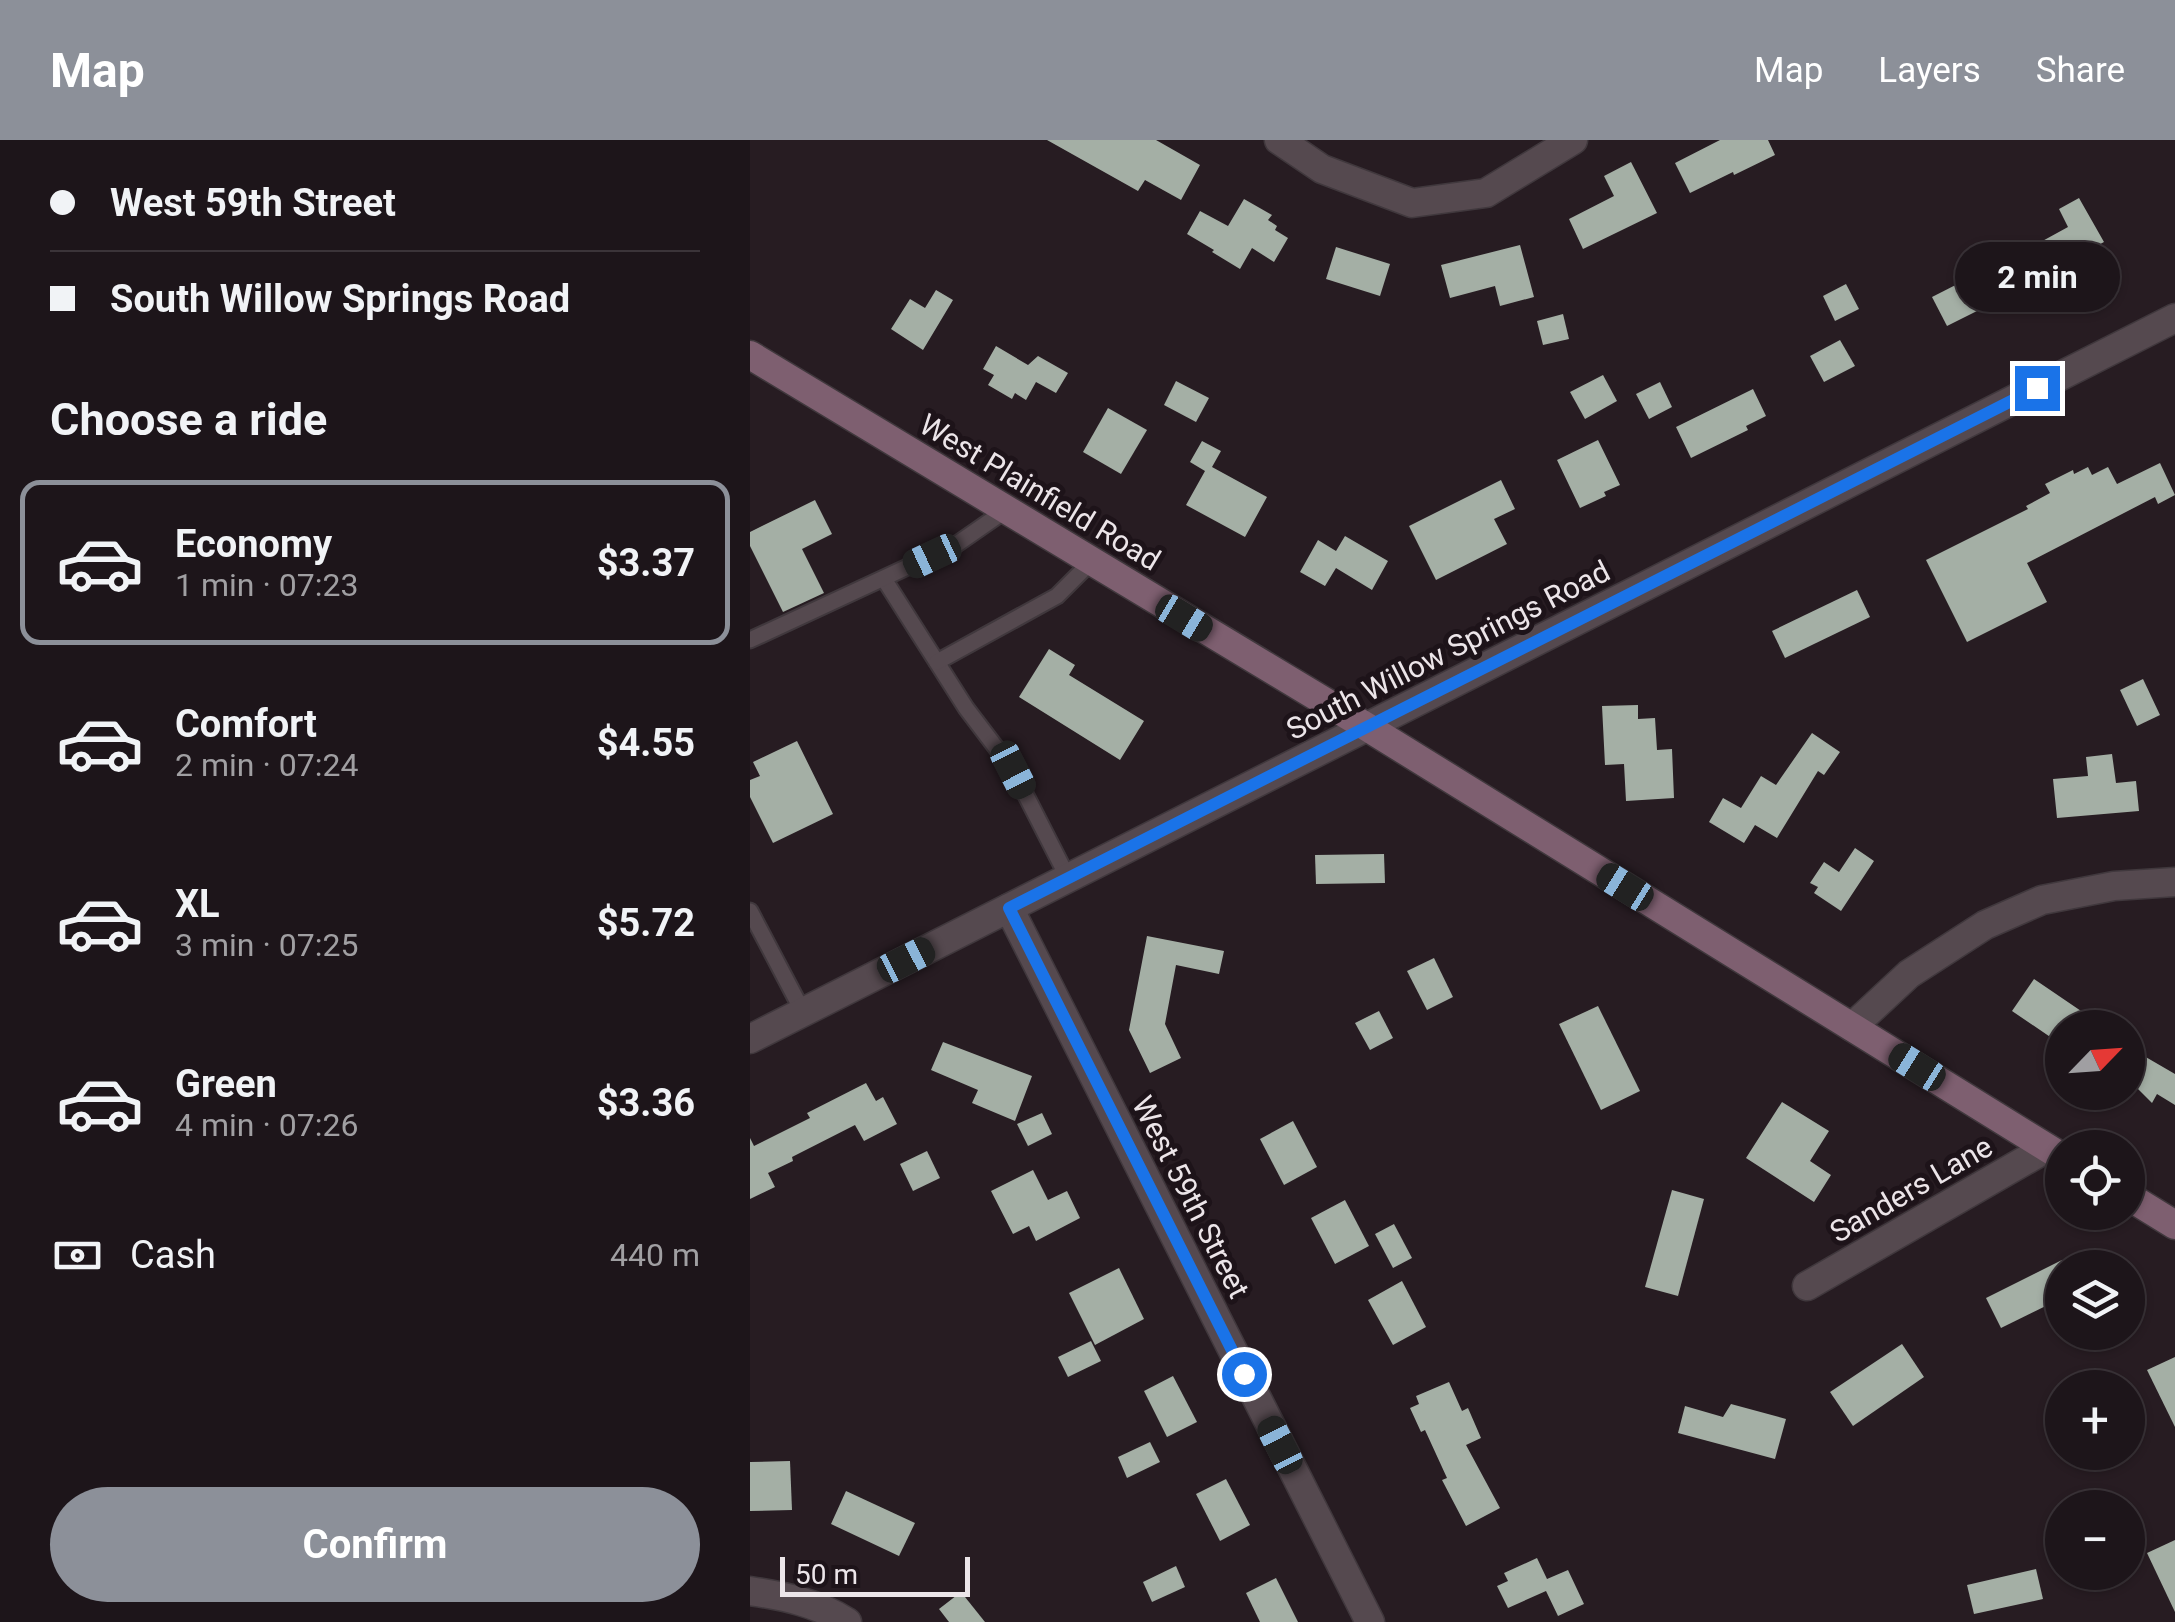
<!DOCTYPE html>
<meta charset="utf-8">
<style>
:root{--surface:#1d151a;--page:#251e23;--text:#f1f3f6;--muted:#a09fa2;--line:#3b3439;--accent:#8c9099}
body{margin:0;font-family:Roboto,sans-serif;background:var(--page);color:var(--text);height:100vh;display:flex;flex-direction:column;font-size:38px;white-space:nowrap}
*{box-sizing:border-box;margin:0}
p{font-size:32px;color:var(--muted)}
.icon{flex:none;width:55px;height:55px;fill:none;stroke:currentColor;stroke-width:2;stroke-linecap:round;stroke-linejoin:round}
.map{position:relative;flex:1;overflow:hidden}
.sheet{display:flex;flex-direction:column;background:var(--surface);width:750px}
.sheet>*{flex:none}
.guide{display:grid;align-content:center;height:220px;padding:0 50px;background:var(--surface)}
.needle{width:65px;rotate:65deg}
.tools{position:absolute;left:1295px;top:870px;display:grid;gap:20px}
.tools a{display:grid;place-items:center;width:100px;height:100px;border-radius:50%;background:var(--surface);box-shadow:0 2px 8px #0004,0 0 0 2px var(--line);font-size:50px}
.scale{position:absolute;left:30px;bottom:25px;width:190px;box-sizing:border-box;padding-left:10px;border:5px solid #ece5e9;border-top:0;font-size:28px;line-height:35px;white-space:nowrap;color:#ece5e9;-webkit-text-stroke:8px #1d1319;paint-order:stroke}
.end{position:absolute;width:45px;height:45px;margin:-22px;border:12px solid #1a73e8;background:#fff;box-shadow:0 0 0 5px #fff}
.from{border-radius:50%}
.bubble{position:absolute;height:70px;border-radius:35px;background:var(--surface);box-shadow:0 2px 8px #0004,0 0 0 2px var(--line);font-size:32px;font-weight:700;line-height:70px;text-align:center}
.car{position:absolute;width:30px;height:60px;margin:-30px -15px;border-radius:12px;box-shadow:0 0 8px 2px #0007;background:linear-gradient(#222 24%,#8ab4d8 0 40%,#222 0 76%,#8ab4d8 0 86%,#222 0)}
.guide b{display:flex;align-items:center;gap:35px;height:95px;font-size:38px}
.guide b+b{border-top:2px solid var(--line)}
.guide i{width:25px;height:25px;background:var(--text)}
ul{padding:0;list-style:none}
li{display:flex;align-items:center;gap:30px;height:165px;margin:0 20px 15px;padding:0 30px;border:5px solid transparent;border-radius:20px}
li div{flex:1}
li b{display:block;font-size:38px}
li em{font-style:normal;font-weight:700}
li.on{border-color:var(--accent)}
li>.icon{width:90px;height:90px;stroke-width:1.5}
h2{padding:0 50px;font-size:45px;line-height:120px}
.pay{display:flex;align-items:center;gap:25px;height:110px;padding:0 50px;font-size:38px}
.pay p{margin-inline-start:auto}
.cta{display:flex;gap:20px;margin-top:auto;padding:20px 50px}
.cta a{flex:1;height:115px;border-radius:60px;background:var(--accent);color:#fff;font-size:40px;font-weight:700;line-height:115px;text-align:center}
header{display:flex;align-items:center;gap:60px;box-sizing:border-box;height:140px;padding:0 50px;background:var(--accent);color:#fff}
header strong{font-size:48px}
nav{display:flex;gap:55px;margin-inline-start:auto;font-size:35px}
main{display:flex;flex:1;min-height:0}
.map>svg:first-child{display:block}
</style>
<header>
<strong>Map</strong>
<nav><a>Map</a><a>Layers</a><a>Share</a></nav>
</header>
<main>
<section class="sheet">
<div class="guide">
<b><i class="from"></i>West 59th Street</b>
<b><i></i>South Willow Springs Road</b>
</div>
<h2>Choose a ride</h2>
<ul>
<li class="on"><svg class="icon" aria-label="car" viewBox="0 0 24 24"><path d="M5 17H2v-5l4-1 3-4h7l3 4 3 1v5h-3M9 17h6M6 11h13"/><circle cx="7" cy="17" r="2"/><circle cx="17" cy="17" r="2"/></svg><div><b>Economy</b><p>1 min · 07:23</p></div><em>$3.37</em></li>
<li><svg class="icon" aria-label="car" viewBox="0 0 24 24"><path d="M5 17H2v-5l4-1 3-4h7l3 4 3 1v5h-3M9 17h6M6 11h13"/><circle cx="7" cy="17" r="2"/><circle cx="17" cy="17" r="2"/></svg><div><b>Comfort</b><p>2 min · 07:24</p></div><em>$4.55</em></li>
<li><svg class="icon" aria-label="car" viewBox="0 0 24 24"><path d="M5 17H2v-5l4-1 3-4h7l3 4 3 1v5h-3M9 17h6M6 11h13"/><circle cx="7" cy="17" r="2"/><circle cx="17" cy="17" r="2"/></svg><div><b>XL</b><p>3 min · 07:25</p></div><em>$5.72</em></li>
<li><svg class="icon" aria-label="car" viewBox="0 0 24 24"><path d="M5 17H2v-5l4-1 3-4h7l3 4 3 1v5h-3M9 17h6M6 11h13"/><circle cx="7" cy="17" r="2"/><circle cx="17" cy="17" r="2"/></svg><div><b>Green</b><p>4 min · 07:26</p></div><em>$3.36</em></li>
</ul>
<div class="pay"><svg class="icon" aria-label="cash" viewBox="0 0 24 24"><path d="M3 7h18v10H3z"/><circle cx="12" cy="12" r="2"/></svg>Cash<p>440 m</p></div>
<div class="cta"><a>Confirm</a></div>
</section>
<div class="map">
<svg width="1425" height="1482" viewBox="0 0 1425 1482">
<rect width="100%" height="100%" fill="#271c22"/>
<g fill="#a4afa5">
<polygon points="297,0 406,0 450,25 431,60 395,40 388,51"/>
<polygon points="970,0 1018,0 1025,15 984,35 983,32 940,53 925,23"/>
<polygon points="881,22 907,73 833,109 819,79 864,56 854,36"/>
<polygon points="1329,58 1354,102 1301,130 1287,104 1318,87 1309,69"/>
<polygon points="494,59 522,75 518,80 527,86 525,90 538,98 524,122 502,108 490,129 462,112 464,110 437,94 450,71 478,86"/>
<polygon points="770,105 784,157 750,166 745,146 700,158 691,125"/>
<polygon points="586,107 640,124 630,156 576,139"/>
<polygon points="1239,128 1253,158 1197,186 1182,157"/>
<polygon points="1096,144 1109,169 1085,181 1073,156"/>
<polygon points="186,150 203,160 173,210 141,189 160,159 175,168"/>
<polygon points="813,174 819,199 793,205 787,181"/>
<polygon points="1090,200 1105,226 1074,242 1060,216"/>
<polygon points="246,206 278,225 288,216 318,233 306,253 286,242 276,260 265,253 262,259 238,245 244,235 233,229"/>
<polygon points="853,235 867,261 835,279 820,252"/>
<polygon points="426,241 459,258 446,282 414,265"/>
<polygon points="910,242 922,267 899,279 886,254"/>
<polygon points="1003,249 1016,276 996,286 998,290 941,318 926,287"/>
<polygon points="358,268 397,290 371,334 333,312"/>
<polygon points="848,300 870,345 854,352 856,356 830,368 807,320"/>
<polygon points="452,301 471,311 462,327 517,357 495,397 436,365 455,331 440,322"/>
<polygon points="1410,323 1425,355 1408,364 1405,357 1277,423 1297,462 1217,502 1176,420 1278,369 1276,366 1300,353 1295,344 1323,330 1324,334 1338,327 1342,335 1358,327 1367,344"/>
<polygon points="751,340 765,369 744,379 757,404 686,440 659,386"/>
<polygon points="65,360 82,394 52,409 74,453 33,472 0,406 0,392"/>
<polygon points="595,396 638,421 622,450 586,428 575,446 550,432 568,400 586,411"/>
<polygon points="1107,450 1120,477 1035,518 1022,491"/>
<polygon points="299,509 325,525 319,535 394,581 370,620 269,557"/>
<polygon points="1393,539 1410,575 1387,586 1370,550"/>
<polygon points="888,565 888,579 905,578 907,610 922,609 924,658 876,661 874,624 855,625 852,566"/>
<polygon points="1062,593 1090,612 1074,635 1068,631 1027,698 1005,685 994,703 959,682 973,658 991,668 1011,636 1026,645"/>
<polygon points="47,601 83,674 23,703 0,657 0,640 10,636 3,622"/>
<polygon points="1362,614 1366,643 1386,641 1389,671 1307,678 1303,639 1338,636 1336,617"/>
<polygon points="1105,708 1124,721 1091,771 1064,753 1068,747 1060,743 1074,722 1089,732"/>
<polygon points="634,714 635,743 566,744 565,715"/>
<polygon points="397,796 474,811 469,834 426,825 415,884 431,918 400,933 379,890"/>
<polygon points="684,818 703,857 677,870 657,831"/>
<polygon points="1284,839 1334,873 1325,888 1312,888 1312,905 1262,871"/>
<polygon points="848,866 890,951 851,970 809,884"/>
<polygon points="629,871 643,898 620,910 605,883"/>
<polygon points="193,902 282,936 265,981 222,963 228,950 181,930"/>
<polygon points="1394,916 1425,934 1425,965 1407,954 1402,963 1379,940"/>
<polygon points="116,943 126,961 133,957 147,984 114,1001 105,985 42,1017 43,1021 18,1033 25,1047 0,1059 0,998 4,1006 60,978 57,973"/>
<polygon points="1032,962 1079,991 1060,1021 1081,1035 1064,1062 996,1018"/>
<polygon points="292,973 302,994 278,1006 267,984"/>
<polygon points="543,981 567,1027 534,1045 510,999"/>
<polygon points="177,1011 190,1038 163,1051 150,1024"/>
<polygon points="283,1030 298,1060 317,1051 330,1078 286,1101 279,1086 263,1094 241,1051"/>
<polygon points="922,1050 954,1059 928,1156 895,1147"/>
<polygon points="595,1060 619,1106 585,1124 561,1078"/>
<polygon points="644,1084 662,1118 643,1128 625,1094"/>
<polygon points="1312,1120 1312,1158 1251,1188 1236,1158"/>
<polygon points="369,1128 394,1179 345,1205 319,1153"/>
<polygon points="652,1141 676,1187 643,1205 618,1160"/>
<polygon points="341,1201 351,1221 318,1237 308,1217"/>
<polygon points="1152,1204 1174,1237 1103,1286 1080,1252"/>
<polygon points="1425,1217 1425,1287 1397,1230"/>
<polygon points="423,1236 447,1282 417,1297 394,1251"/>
<polygon points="699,1242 712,1271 718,1268 731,1298 716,1305 750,1368 716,1386 692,1340 697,1338 675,1290 671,1292 660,1268 669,1264 666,1256"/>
<polygon points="981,1264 1036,1279 1025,1319 928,1293 935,1266 973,1277"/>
<polygon points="400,1302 410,1322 377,1338 368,1317"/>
<polygon points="40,1321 42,1370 0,1371 0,1322"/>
<polygon points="476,1339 500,1385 470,1401 446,1354"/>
<polygon points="96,1351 165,1383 149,1416 81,1384"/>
<polygon points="1425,1400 1425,1472 1397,1413"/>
<polygon points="787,1418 797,1439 818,1430 834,1464 808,1476 796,1451 758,1468 747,1446 758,1441 754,1433"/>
<polygon points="426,1426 435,1447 402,1462 393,1442"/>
<polygon points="1286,1429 1293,1459 1224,1474 1217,1445"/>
<polygon points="526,1438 548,1482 510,1482 496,1453"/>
<polygon points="211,1452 235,1482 199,1482 189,1469"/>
</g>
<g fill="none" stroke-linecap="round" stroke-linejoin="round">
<g stroke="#40383d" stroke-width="19">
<g id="service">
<polyline points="134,439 216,568 263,630 318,738"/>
<polyline points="0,500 207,404 256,370"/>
<polyline points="187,522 307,456 341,422"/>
<polyline points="0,771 53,872"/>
</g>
</g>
<g stroke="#40383d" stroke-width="31">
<g id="minor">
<polyline points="529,0 572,29 662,63 736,53 823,0"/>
<polyline points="259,768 620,1482"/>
<polyline points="1102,887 1159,834 1235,785 1292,760 1364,746 1425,742"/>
<polyline points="1057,1146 1297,1008"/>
<path d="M0,1451c35,5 67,12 97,31"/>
</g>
</g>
<g stroke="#40383d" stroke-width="31">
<polyline id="tertiary" points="0,899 1425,178"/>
</g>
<g stroke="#40383d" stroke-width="31">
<g id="secondary">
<polyline points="0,215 617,587 1312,1017"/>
<polyline points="1378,1056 1425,1085"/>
</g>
</g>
<use href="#service" stroke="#55494f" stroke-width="15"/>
<use href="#minor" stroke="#55494f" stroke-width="28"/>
<use href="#tertiary" stroke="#55494f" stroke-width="28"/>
<use href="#secondary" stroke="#7e5f70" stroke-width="28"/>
</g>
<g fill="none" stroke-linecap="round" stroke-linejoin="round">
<polyline stroke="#1a73e8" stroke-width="12" points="494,1234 259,768 1287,248"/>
</g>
<g text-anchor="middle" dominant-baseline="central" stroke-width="10" stroke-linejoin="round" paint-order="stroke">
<g font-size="30" fill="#ece5e9" stroke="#1d1319">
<text transform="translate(290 352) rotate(31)">West Plainfield Road</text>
<text transform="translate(698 510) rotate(-27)">South Willow Springs Road</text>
<text transform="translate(1161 1049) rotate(-30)">Sanders Lane</text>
<text transform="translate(441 1057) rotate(63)">West 59th Street</text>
</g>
</g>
</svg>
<div class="tools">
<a><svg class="needle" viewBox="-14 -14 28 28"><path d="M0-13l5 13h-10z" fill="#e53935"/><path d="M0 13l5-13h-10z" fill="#a09fa2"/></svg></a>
<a><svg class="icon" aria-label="locate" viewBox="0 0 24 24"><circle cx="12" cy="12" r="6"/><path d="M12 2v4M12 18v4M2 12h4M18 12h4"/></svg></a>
<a><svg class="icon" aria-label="layers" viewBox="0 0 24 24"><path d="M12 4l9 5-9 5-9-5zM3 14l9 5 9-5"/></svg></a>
<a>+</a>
<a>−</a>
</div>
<div class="scale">50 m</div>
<i class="end from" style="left:494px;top:1234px"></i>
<i class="end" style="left:1287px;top:248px"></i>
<div class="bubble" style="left:1205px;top:102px;width:165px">2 min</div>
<i class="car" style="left:182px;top:416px;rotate:245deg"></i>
<i class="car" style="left:434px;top:478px;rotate:121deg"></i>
<i class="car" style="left:263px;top:630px;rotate:153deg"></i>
<i class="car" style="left:875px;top:747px;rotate:302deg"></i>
<i class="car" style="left:156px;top:820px;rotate:63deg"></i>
<i class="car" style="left:1167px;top:927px;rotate:302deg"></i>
<i class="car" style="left:530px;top:1305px;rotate:333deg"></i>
</div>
</main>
